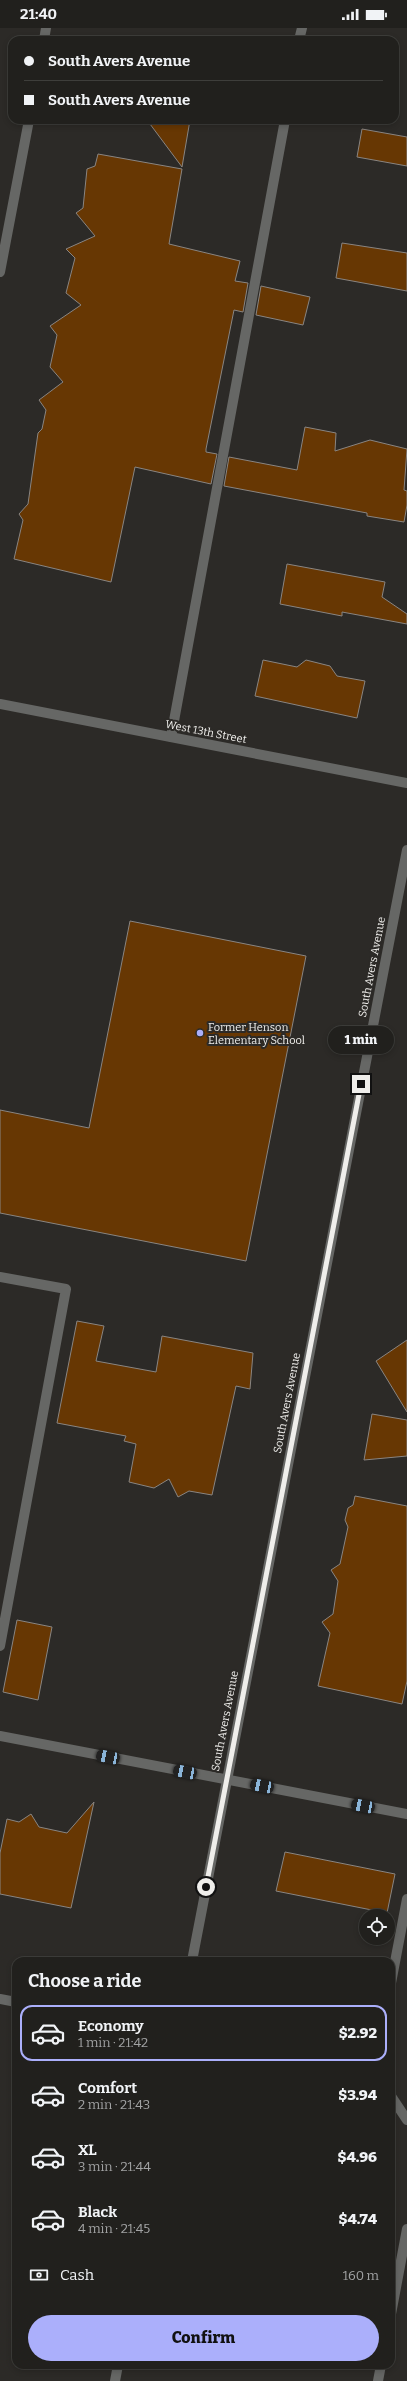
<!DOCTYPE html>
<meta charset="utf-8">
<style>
:root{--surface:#21201d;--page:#292826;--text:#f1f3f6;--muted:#a2a3a4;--line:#3e3e3b;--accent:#abaffb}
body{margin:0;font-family:Bitter,serif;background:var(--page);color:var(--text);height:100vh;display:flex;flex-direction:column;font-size:15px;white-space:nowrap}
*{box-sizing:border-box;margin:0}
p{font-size:13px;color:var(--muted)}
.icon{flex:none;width:22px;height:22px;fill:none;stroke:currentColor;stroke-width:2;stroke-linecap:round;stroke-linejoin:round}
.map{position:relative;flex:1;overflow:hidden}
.side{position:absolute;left:12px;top:1929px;width:383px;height:412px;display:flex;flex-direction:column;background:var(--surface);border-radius:12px;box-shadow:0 2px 6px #0003,0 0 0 1px var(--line)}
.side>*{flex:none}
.banner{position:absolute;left:8px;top:8px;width:391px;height:88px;border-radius:12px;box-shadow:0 2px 6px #0003,0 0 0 1px var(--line);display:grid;align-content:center;height:88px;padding:0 16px;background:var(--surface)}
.buttons{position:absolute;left:359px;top:1881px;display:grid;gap:8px}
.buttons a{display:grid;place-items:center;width:36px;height:36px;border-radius:50%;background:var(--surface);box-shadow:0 2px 6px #0003,0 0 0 1px var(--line);font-size:20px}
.end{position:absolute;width:18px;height:18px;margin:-9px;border:5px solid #efeeeb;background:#111;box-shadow:0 0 0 2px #111}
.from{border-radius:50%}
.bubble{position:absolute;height:28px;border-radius:14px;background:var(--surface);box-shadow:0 2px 6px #0003,0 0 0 1px var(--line);font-size:13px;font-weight:800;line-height:28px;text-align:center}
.car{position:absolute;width:12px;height:24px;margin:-12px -6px;border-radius:5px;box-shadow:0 0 3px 1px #0007;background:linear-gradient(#222 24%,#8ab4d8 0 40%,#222 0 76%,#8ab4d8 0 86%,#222 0)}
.banner b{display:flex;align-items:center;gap:14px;height:38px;font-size:15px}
.banner b+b{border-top:1px solid var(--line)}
.banner i{width:10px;height:10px;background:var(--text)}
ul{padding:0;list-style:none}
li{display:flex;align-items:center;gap:12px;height:56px;margin:0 8px 6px;padding:0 8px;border:2px solid transparent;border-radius:12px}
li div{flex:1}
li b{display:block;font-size:15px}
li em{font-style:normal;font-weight:800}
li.selected{border-color:var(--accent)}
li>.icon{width:36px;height:36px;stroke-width:1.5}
h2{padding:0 16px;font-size:18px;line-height:48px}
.pay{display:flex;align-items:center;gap:10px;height:44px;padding:0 16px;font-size:15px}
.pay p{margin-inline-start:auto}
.action{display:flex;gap:8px;margin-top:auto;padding:8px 16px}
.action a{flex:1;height:46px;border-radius:24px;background:var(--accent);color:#111;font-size:16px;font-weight:800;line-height:46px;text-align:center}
.status{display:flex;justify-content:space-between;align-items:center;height:28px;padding:0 20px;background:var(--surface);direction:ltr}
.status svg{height:11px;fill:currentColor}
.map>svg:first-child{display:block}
</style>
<div class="status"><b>21:40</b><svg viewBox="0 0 49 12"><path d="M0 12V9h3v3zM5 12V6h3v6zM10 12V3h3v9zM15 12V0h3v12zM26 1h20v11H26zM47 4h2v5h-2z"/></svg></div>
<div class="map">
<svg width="407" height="2353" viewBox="0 0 407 2353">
<rect width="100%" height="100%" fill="#2c2a27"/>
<g fill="#673703" stroke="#898582">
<polygon points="147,92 190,92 182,139"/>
<polygon points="362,101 407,109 407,138 357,129"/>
<polygon points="98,126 182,141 169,216 240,233 235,253 248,255 243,284 234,282 206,421 206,424 217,426 211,456 135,439 111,554 14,531 23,492 19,486 28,476 38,405 42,401 46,382 39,372 63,354 50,339 57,307 50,298 81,277 66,265 75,230 66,221 95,208 76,185 83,180 87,141 95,138"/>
<polygon points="342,215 407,225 407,263 336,250"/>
<polygon points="261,258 310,269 303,297 256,287"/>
<polygon points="305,399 336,405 335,423 370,412 407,421 404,462 407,463 407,477 404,494 367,488 367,485 224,458 229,429 297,442"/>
<polygon points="287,536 385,554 382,569 407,586 407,596 342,584 342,588 280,576"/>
<polygon points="263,632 297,639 306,632 330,638 337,648 365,653 357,690 255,668"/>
<polygon points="130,893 306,928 246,1233 0,1185 0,1082 89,1100"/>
<polygon points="77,1293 104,1298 96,1333 156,1344 162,1308 253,1325 250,1361 236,1358 212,1467 189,1463 178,1469 169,1451 154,1460 129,1454 136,1416 124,1413 126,1408 57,1395"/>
<polygon points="407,1312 407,1384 376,1333"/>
<polygon points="372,1386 407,1392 407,1428 364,1432"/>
<polygon points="355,1468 407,1478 407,1653 402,1676 318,1658 330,1605 322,1594 333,1586 338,1553 331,1542 340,1536 348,1499 345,1492 348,1480 353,1477"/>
<polygon points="17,1592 52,1599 38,1672 3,1664"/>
<polygon points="94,1774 71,1880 0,1866 0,1825 7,1791 19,1794 31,1786 39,1799 67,1805"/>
<polygon points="285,1824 395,1846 387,1885 276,1863"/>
</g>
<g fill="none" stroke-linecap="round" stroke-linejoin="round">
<g stroke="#666765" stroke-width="10">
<polyline points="299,12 302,0"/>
<polyline points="171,709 285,92"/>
<polyline points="0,1249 66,1261 0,1618"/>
<polyline points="391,1955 407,1871"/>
<polyline points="0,1971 16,1974"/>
<polyline points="391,2068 407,2092"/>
<polyline points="391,2286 407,2201"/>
<polyline points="378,2353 381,2337"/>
</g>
<g stroke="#666765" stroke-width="10">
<polyline points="44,12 46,0"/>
<polyline points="0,244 29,92"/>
<polyline points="0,676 407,755"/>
<polyline points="0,1708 407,1786"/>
<polyline points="192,1933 407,822"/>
<polyline points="115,2353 118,2337"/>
</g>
</g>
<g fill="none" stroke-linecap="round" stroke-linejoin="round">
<polyline stroke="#efeeeb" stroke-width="5" points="206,1859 361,1056"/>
</g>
<circle fill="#abaffb" stroke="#2c2a27" stroke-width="1.5" cx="200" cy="1005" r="4"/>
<g text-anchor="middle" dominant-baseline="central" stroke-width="4" stroke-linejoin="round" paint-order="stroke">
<g font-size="11" fill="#efeeeb" stroke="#2c2a27">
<text transform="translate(206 704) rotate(11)">West 13th Street</text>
<text transform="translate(372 939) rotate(-79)">South Avers Avenue</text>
<text transform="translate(287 1375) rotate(-79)">South Avers Avenue</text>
<text transform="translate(225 1693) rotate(-79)">South Avers Avenue</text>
</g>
<g font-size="11" fill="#efeeeb" stroke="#2c2a27" text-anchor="start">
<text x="208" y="999">Former Henson<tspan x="208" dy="13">Elementary School</tspan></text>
</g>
</g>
</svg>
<div class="buttons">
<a><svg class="icon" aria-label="locate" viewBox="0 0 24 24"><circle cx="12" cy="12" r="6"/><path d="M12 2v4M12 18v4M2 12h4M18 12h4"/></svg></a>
</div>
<i class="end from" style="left:206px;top:1859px"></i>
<i class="end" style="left:361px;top:1056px"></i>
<div class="bubble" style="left:328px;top:998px;width:66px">1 min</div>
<i class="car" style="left:108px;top:1729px;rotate:281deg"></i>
<i class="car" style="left:185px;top:1744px;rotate:281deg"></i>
<i class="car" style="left:262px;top:1758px;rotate:281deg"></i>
<i class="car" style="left:363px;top:1778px;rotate:281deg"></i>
<div class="banner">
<b><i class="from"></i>South Avers Avenue</b>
<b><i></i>South Avers Avenue</b>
</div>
<section class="side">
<h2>Choose a ride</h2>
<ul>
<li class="selected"><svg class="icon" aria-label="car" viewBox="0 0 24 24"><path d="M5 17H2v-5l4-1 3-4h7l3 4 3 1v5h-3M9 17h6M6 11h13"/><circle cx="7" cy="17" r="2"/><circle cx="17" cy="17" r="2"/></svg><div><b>Economy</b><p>1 min · 21:42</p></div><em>$2.92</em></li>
<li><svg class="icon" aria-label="car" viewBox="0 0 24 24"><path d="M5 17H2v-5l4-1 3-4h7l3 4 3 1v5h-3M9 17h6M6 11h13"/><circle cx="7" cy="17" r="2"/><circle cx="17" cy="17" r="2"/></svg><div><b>Comfort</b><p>2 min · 21:43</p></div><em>$3.94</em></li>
<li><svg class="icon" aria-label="car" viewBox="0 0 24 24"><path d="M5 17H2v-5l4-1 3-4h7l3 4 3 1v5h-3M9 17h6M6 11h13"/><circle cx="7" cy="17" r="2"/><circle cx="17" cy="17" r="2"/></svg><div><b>XL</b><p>3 min · 21:44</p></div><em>$4.96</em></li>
<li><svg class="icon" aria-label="car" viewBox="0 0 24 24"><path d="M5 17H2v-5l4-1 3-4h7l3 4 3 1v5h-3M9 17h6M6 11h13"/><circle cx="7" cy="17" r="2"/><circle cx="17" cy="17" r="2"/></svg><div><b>Black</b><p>4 min · 21:45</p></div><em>$4.74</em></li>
</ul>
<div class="pay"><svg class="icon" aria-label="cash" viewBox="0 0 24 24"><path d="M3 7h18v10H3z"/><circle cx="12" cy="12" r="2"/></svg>Cash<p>160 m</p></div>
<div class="action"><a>Confirm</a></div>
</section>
</div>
